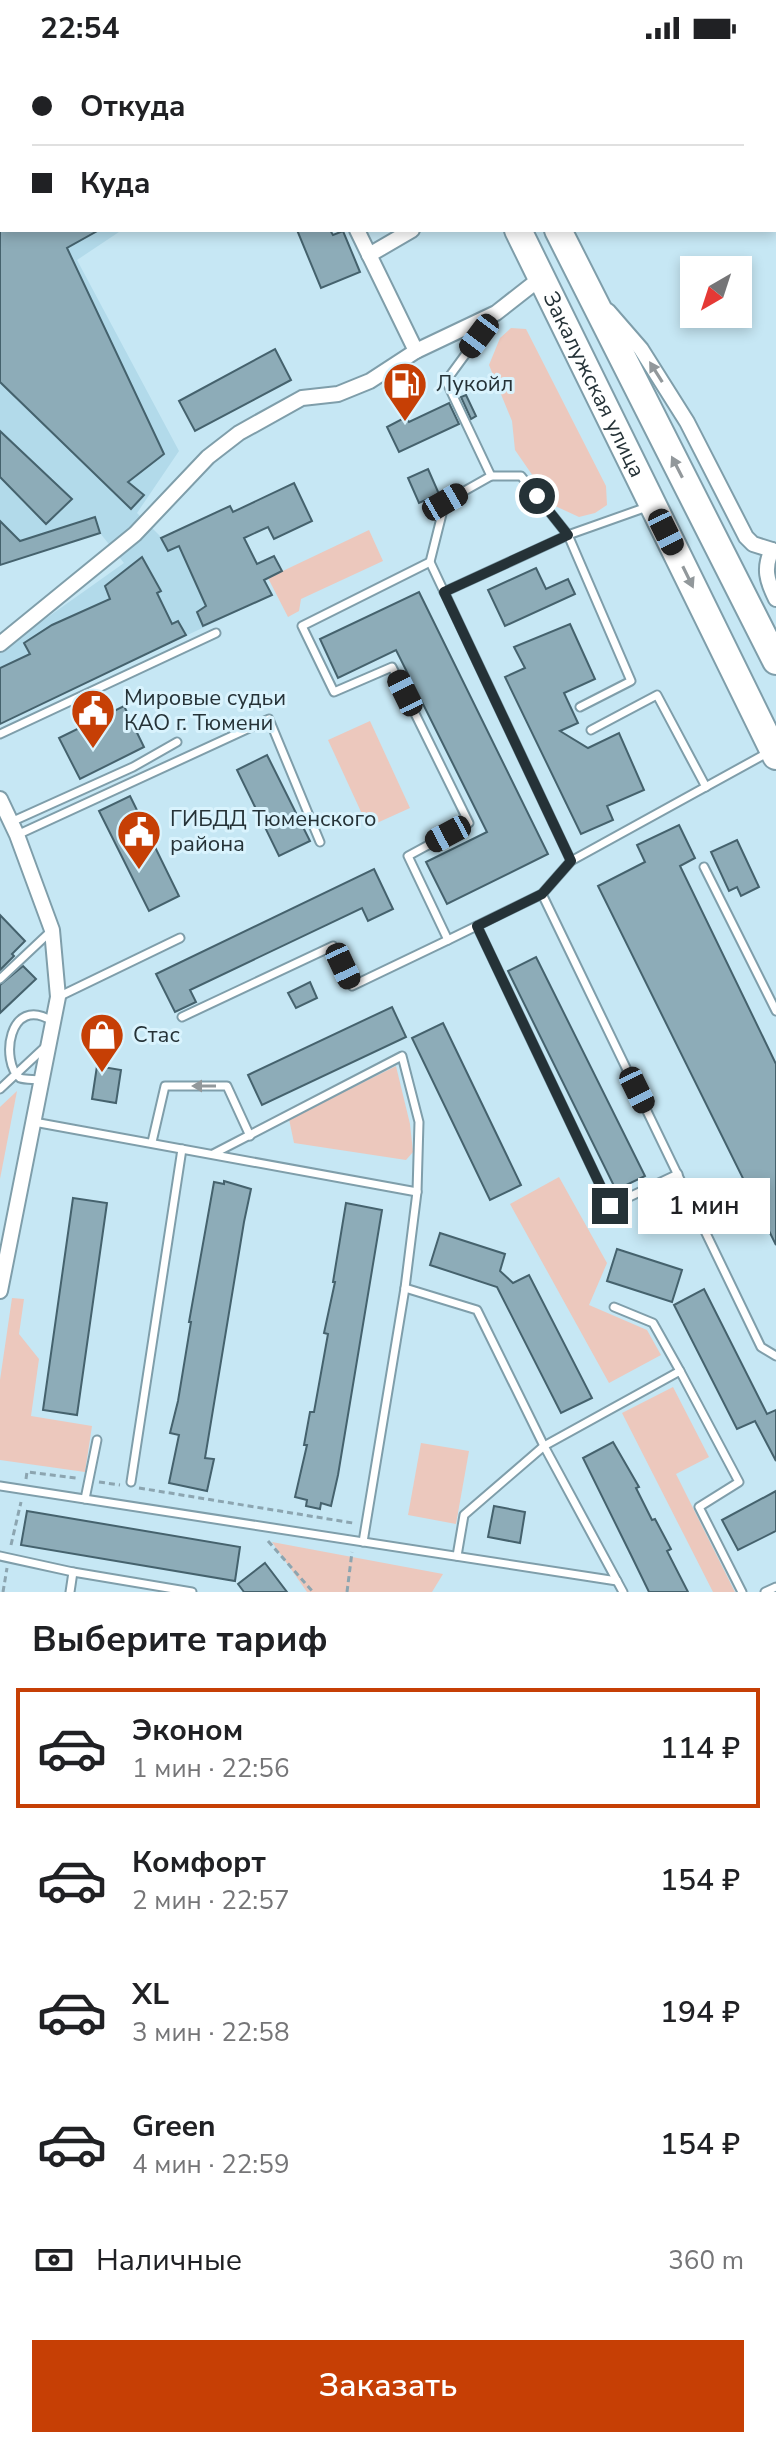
<!DOCTYPE html>
<html lang="ru">
<meta charset="utf-8">
<style>
:root{--surface:#fff;--page:#f2f2f2;--text:#202124;--muted:#757577;--line:#e0e0e0;--accent:#c63f05}
body{margin:0;font-family:"Nunito Sans",sans-serif;background:var(--page);color:var(--text);height:100vh;display:flex;flex-direction:column;font-size:30px;white-space:nowrap}
*{box-sizing:border-box;margin:0}
p{font-size:26px;color:var(--muted)}
.icon{flex:none;width:44px;height:44px;fill:none;stroke:currentColor;stroke-width:2;stroke-linecap:round;stroke-linejoin:round}
.map{position:relative;height:1536px;overflow:hidden}
.panel{display:flex;flex-direction:column;background:var(--surface);flex:1}
.panel>*{flex:none}
.top-card{position:absolute;left:0px;top:0px;width:776px;height:176px;box-shadow:0 4px 12px #0003;display:grid;align-content:center;height:176px;padding:0 32px;background:var(--surface)}
.needle{width:52px;rotate:219deg}
.fabs{position:absolute;left:680px;top:200px;display:grid;gap:16px}
.fabs a{display:grid;place-items:center;width:72px;height:72px;border-radius:0px;background:var(--surface);box-shadow:0 4px 12px #0003;font-size:40px}
.end{position:absolute;width:36px;height:36px;margin:-18px;border:10px solid #253237;background:#fff;box-shadow:0 0 0 4px #fff}
.from{border-radius:50%}
.bubble{position:absolute;height:56px;border-radius:0px;background:var(--surface);box-shadow:0 4px 12px #0003;font-size:26px;font-weight:600;line-height:56px;text-align:center}
.car{position:absolute;width:24px;height:48px;margin:-24px -12px;border-radius:10px;box-shadow:0 0 6px 2px #0007;background:linear-gradient(#222 24%,#8ab4d8 0 40%,#222 0 76%,#8ab4d8 0 86%,#222 0)}
.top-card b{display:flex;align-items:center;gap:28px;height:76px;font-size:30px}
.top-card b+b{border-top:2px solid var(--line)}
.top-card i{width:20px;height:20px;background:var(--text)}
ul{padding:0;list-style:none}
li{display:flex;align-items:center;gap:24px;height:120px;margin:0 16px 12px;padding:0 16px;border:4px solid transparent;border-radius:0px}
li div{flex:1}
li b{display:block;font-size:30px}
li em{font-style:normal;font-weight:600}
li.selected{border-color:var(--accent)}
li>.icon{width:72px;height:72px;stroke-width:1.5}
h2{padding:0 32px;font-size:36px;line-height:96px}
.pay{display:flex;align-items:center;gap:20px;height:88px;padding:0 32px;font-size:30px}
.pay p{margin-inline-start:auto}
.cta{display:flex;gap:16px;margin-top:auto;padding:16px 32px}
.cta a{flex:1;height:92px;border-radius:0px;background:var(--accent);color:#fff;font-size:32px;font-weight:600;line-height:92px;text-align:center}
.status{display:flex;justify-content:space-between;align-items:center;height:56px;padding:0 40px;background:var(--surface);direction:ltr}
.status svg{height:22px;fill:currentColor}
.map>svg:first-child{display:block}
</style>
<div class="status"><b>22:54</b><svg viewBox="0 0 49 12"><path d="M0 12V9h3v3zM5 12V6h3v6zM10 12V3h3v9zM15 12V0h3v12zM26 1h20v11H26zM47 4h2v5h-2z"/></svg></div>
<div class="map">
<svg width="776" height="1536" viewBox="0 0 776 1536">
<rect width="100%" height="100%" fill="#c6e7f4"/>
<polygon fill="#b2daea" points="0,0 194,0 195,2 2,2 2,174 122,174 77,204 179,395 137,457 162,482 230,450 272,539 0,668 0,595 124,507 100,477 17,503 0,486"/>
<g fill="#ecc8bd">
<polygon points="511,272 526,273 606,430 607,449 595,457 579,461 553,449 515,394 512,365 489,309 500,282"/>
<polygon points="369,474 383,505 301,543 299,555 288,561 268,522"/>
<polygon points="370,665 410,752 368,771 328,684"/>
<polygon points="396,1010 410,1068 413,1096 406,1104 294,1087 289,1063"/>
<polygon points="17,1035 0,1123 0,1051"/>
<polygon points="559,1121 607,1207 589,1249 647,1274 661,1299 609,1327 510,1148"/>
<polygon points="12,1242 24,1243 19,1278 39,1303 31,1360 92,1370 85,1416 0,1404 0,1324"/>
<polygon points="673,1331 709,1401 676,1418 735,1536 713,1536 622,1357"/>
<polygon points="421,1387 469,1395 456,1468 408,1459"/>
<polygon points="272,1486 443,1518 432,1536 307,1536"/>
</g>
<g fill="#8dacb8" stroke="#45626d" stroke-width="2">
<polygon points="0,174 99,174 67,192 164,398 128,426 144,439 131,453 0,326"/>
<polygon points="297,174 330,174 333,179 343,175 360,216 321,232"/>
<polygon points="275,293 291,324 195,375 179,345"/>
<polygon points="466,339 476,360 471,363 461,341"/>
<polygon points="449,347 459,368 399,396 387,371 406,361 409,366"/>
<polygon points="0,375 72,443 46,468 0,421"/>
<polygon points="428,413 439,438 419,447 408,422"/>
<polygon points="294,427 312,465 274,483 268,471 244,482 257,508 274,500 282,515 264,524 272,539 203,570 197,556 206,550 179,490 168,495 161,482 230,450 233,456"/>
<polygon points="95,461 100,477 0,509 0,465 20,485"/>
<polygon points="142,501 161,535 157,537 172,568 178,565 186,579 0,668 0,612 30,598 24,587 52,569 110,543 105,530"/>
<polygon points="536,512 546,533 568,523 575,538 505,570 488,534"/>
<polygon points="419,536 548,798 447,848 426,806 487,776 396,594 338,622 320,583"/>
<polygon points="570,568 595,623 564,637 578,667 560,675 588,692 619,677 644,734 607,750 613,764 581,778 505,621 525,612 514,591"/>
<polygon points="124,650 144,691 80,723 59,682"/>
<polygon points="267,699 310,785 279,800 237,714"/>
<polygon points="130,740 179,840 149,855 99,755"/>
<polygon points="679,769 695,802 680,810 776,1008 776,1189 598,830 645,806 637,789"/>
<polygon points="737,784 759,831 741,840 737,831 729,835 711,796"/>
<polygon points="374,813 393,853 368,865 362,852 190,934 196,946 175,956 156,918"/>
<polygon points="0,859 25,885 12,898 14,900 0,914"/>
<polygon points="536,901 645,1120 616,1134 508,915"/>
<polygon points="23,910 36,923 0,957 0,929"/>
<polygon points="310,926 317,942 296,952 288,937"/>
<polygon points="392,951 406,981 262,1049 248,1019"/>
<polygon points="443,967 521,1129 490,1144 412,982"/>
<polygon points="97,1010 121,1014 116,1047 92,1043"/>
<polygon points="224,1125 251,1133 244,1166 205,1402 214,1403 207,1435 169,1427 179,1379 170,1377 178,1345 191,1266 189,1266 214,1126 224,1128"/>
<polygon points="73,1142 107,1147 77,1359 43,1354"/>
<polygon points="346,1147 382,1154 338,1419 331,1450 321,1447 320,1453 306,1450 307,1444 295,1441 307,1389 304,1389 310,1356 314,1356 328,1278 324,1277 335,1226 333,1226"/>
<polygon points="440,1177 505,1198 500,1215 513,1227 529,1219 592,1342 561,1357 497,1231 430,1209"/>
<polygon points="617,1193 682,1214 672,1246 607,1225"/>
<polygon points="704,1233 767,1358 776,1354 776,1405 755,1365 737,1373 674,1249"/>
<polygon points="613,1386 639,1431 636,1432 652,1464 655,1463 671,1493 667,1495 688,1536 649,1536 631,1499 583,1402"/>
<polygon points="776,1435 776,1475 738,1494 722,1464"/>
<polygon points="494,1450 525,1456 520,1487 488,1481"/>
<polygon points="27,1455 240,1491 235,1525 21,1489"/>
<polygon points="265,1507 287,1536 244,1536 238,1528"/>
</g>
<g fill="none" stroke-linecap="round" stroke-linejoin="round">
<g stroke="#7f9eaa" stroke-width="11">
<g id="lane">
<polyline points="491,420 446,325 492,262"/>
<polyline points="647,451 568,479 521,420 491,420 445,446 430,506 302,570 334,636 392,611 469,767 408,800 448,884 542,838 571,805 769,696"/>
<polyline points="430,506 571,805"/>
<polyline points="444,536 568,479 631,625 580,651"/>
<polyline points="591,674 657,639 706,731"/>
<polyline points="0,678 216,577"/>
<polyline points="11,766 133,711 177,686"/>
<polyline points="17,779 269,663 320,786"/>
<polyline points="704,811 776,955"/>
<polyline points="542,838 761,1291 776,1300"/>
<polyline points="477,870 610,1150 678,1118"/>
<polyline points="0,923 50,876"/>
<polyline points="58,941 180,882"/>
<polyline points="182,961 333,890 352,930 448,884"/>
<path d="M40,1024c-6,-1 -14,0 -20,-2 -20,-15 -12,-84 32,-57"/>
<polyline points="0,1033 45,991"/>
<polyline points="34,1066 417,1136"/>
<polyline points="152,1086 165,1030 227,1030 250,1080"/>
<polyline points="213,1098 402,1000 419,1066 417,1136 405,1232 363,1486"/>
<polyline points="405,1232 477,1254 544,1390 623,1536"/>
<polyline points="614,1251 653,1267 680,1315"/>
<polyline points="131,1426 182,1093"/>
<polyline points="0,1430 617,1525"/>
<polyline points="85,1443 97,1384"/>
<polyline points="0,1500 73,1516 192,1536"/>
<polyline points="457,1500 464,1459 544,1390 680,1315 739,1426 699,1451 742,1536"/>
<polyline points="70,1536 73,1516"/>
<polyline points="765,1536 776,1531"/>
</g>
</g>
<g stroke="#7f9eaa" stroke-width="18">
<g id="street">
<polyline points="271,0 272,2"/>
<polyline points="357,174 416,295"/>
<polyline points="369,199 412,174"/>
<polyline points="608,255 641,293 687,366 746,481 753,488 772,494"/>
<path d="M772,494c-9,18 -5,31 4,49"/>
<polyline points="0,588 135,478 208,401 239,377 302,342 338,338 370,325 416,295 496,257 542,221"/>
<polyline points="0,743 17,779 52,874 58,941 0,1235"/>
</g>
</g>
<g stroke="#7f9eaa" stroke-width="30">
<g id="highway">
<polyline points="429,0 430,2"/>
<polyline points="474,0 475,2"/>
<path id="s1" d="M518,174l258,526"/>
<polyline points="558,174 776,605"/>
</g>
</g>
<g stroke="#8ca5b0" stroke-width="3" stroke-dasharray="6 4" stroke-linecap="butt">
<polyline points="26,1423 27,1416 76,1422"/>
<polyline points="99,1426 120,1429"/>
<polyline points="139,1432 353,1467"/>
<polyline points="268,1485 313,1536"/>
<polyline points="11,1489 21,1446"/>
<polyline points="3,1536 7,1512"/>
<polyline points="347,1536 352,1496"/>
</g>
<use href="#lane" stroke="#fff" stroke-width="7"/>
<use href="#street" stroke="#fff" stroke-width="14"/>
<use href="#highway" stroke="#fff" stroke-width="26"/>
</g>
<defs><path id="oneway-solid" d="M-6-.8H1V-3.2L6.5 0L1 3.2V.8H-6Z" transform="scale(2)"/></defs>
<g fill="#92989b">
<use href="#oneway-solid" transform="translate(656 316) rotate(-122)"/>
<use href="#oneway-solid" transform="translate(677 411) rotate(-117)"/>
<use href="#oneway-solid" transform="translate(688 521) rotate(64)"/>
<use href="#oneway-solid" transform="translate(204 1030) rotate(180)"/>
</g>
<g fill="none" stroke-linecap="round" stroke-linejoin="round">
<polyline stroke="#253237" stroke-width="10" points="537,440 568,479 444,536 571,805 542,838 477,870 610,1150"/>
</g>
<defs>
<g id="fuel-pin" transform="scale(2.3)"><path d="M0 17L-7.5 6A9.5 9.5 0 1 1 7.5 6Z" fill="#c63f05" stroke="#d9f3fd"/><path d="M-5.5-6h7V0h2V4h1.3V-2.5L3-4.5l.8-.8L6-3V5H2.5V1h-1V6h-7ZM-4.2-4.7v3.2H.2V-4.7Z" fill="#fff"/></g>
<g id="civic-pin" transform="scale(2.3)"><path d="M0 17L-7.5 6A9.5 9.5 0 1 1 7.5 6Z" fill="#c63f05" stroke="#d9f3fd"/><path d="M-.6-6.5H3V-4.5H.6V-3L4-1V1h2V6H-6V1h2V-1L-.6-3ZM-1.2 2.5V6h2.4V2.5Z" fill="#fff"/></g>
<g id="shop-pin" transform="scale(2.3)"><path d="M0 17L-7.5 6A9.5 9.5 0 1 1 7.5 6Z" fill="#c63f05" stroke="#d9f3fd"/><path d="M-5-2.5h2.3a2.7 3.5 0 0 1 5.4 0H5L5.5 6h-11ZM-1.5-2.5h3a1.5 2.3 0 0 0-3 0Z" fill="#fff"/></g>
</defs>
<g fill-rule="evenodd">
<use href="#fuel-pin" x="405" y="328"/>
<use href="#civic-pin" x="93" y="655"/>
<use href="#civic-pin" x="139" y="776"/>
<use href="#shop-pin" x="102" y="979"/>
</g>
<g text-anchor="middle" dominant-baseline="central" stroke-width="6" stroke-linejoin="round" paint-order="stroke">
<g font-size="22" fill="#253237" stroke="#d9f3fd" text-anchor="start">
<text x="436" y="328">Лукойл</text>
<text x="124" y="642">Мировые судьи<tspan x="124" dy="25">КАО г. Тюмени</tspan></text>
<text x="170" y="763">ГИБДД Тюменского<tspan x="170" dy="25">района</tspan></text>
<text x="133" y="979">Стас</text>
</g>
<g font-size="22" fill="#253237" stroke="#d9f3fd">
<text stroke="none"><textPath href="#s1" startOffset="172">Закалужская улица</textPath></text>
</g>
</g>
</svg>
<div class="fabs">
<a><svg class="needle" viewBox="-14 -14 28 28"><path d="M0-13l5 13h-10z" fill="#e53935"/><path d="M0 13l5-13h-10z" fill="#757577"/></svg></a>
</div>
<i class="end from" style="left:537px;top:440px"></i>
<i class="end" style="left:610px;top:1150px"></i>
<div class="bubble" style="left:638px;top:1122px;width:132px">1 мин</div>
<i class="car" style="left:479px;top:280px;rotate:217deg"></i>
<i class="car" style="left:445px;top:446px;rotate:60deg"></i>
<i class="car" style="left:666px;top:476px;rotate:154deg"></i>
<i class="car" style="left:405px;top:637px;rotate:334deg"></i>
<i class="car" style="left:448px;top:778px;rotate:242deg"></i>
<i class="car" style="left:343px;top:910px;rotate:155deg"></i>
<i class="car" style="left:637px;top:1034px;rotate:154deg"></i>
<div class="top-card">
<b><i class="from"></i>Откуда</b>
<b><i></i>Куда</b>
</div>
</div>
<section class="panel">
<h2>Выберите тариф</h2>
<ul>
<li class="selected"><svg class="icon" aria-label="car" viewBox="0 0 24 24"><path d="M5 17H2v-5l4-1 3-4h7l3 4 3 1v5h-3M9 17h6M6 11h13"/><circle cx="7" cy="17" r="2"/><circle cx="17" cy="17" r="2"/></svg><div><b>Эконом</b><p>1 мин · 22:56</p></div><em>114 ₽</em></li>
<li><svg class="icon" aria-label="car" viewBox="0 0 24 24"><path d="M5 17H2v-5l4-1 3-4h7l3 4 3 1v5h-3M9 17h6M6 11h13"/><circle cx="7" cy="17" r="2"/><circle cx="17" cy="17" r="2"/></svg><div><b>Комфорт</b><p>2 мин · 22:57</p></div><em>154 ₽</em></li>
<li><svg class="icon" aria-label="car" viewBox="0 0 24 24"><path d="M5 17H2v-5l4-1 3-4h7l3 4 3 1v5h-3M9 17h6M6 11h13"/><circle cx="7" cy="17" r="2"/><circle cx="17" cy="17" r="2"/></svg><div><b>XL</b><p>3 мин · 22:58</p></div><em>194 ₽</em></li>
<li><svg class="icon" aria-label="car" viewBox="0 0 24 24"><path d="M5 17H2v-5l4-1 3-4h7l3 4 3 1v5h-3M9 17h6M6 11h13"/><circle cx="7" cy="17" r="2"/><circle cx="17" cy="17" r="2"/></svg><div><b>Green</b><p>4 мин · 22:59</p></div><em>154 ₽</em></li>
</ul>
<div class="pay"><svg class="icon" aria-label="cash" viewBox="0 0 24 24"><path d="M3 7h18v10H3z"/><circle cx="12" cy="12" r="2"/></svg>Наличные<p>360 m</p></div>
<div class="cta"><a>Заказать</a></div>
</section>
